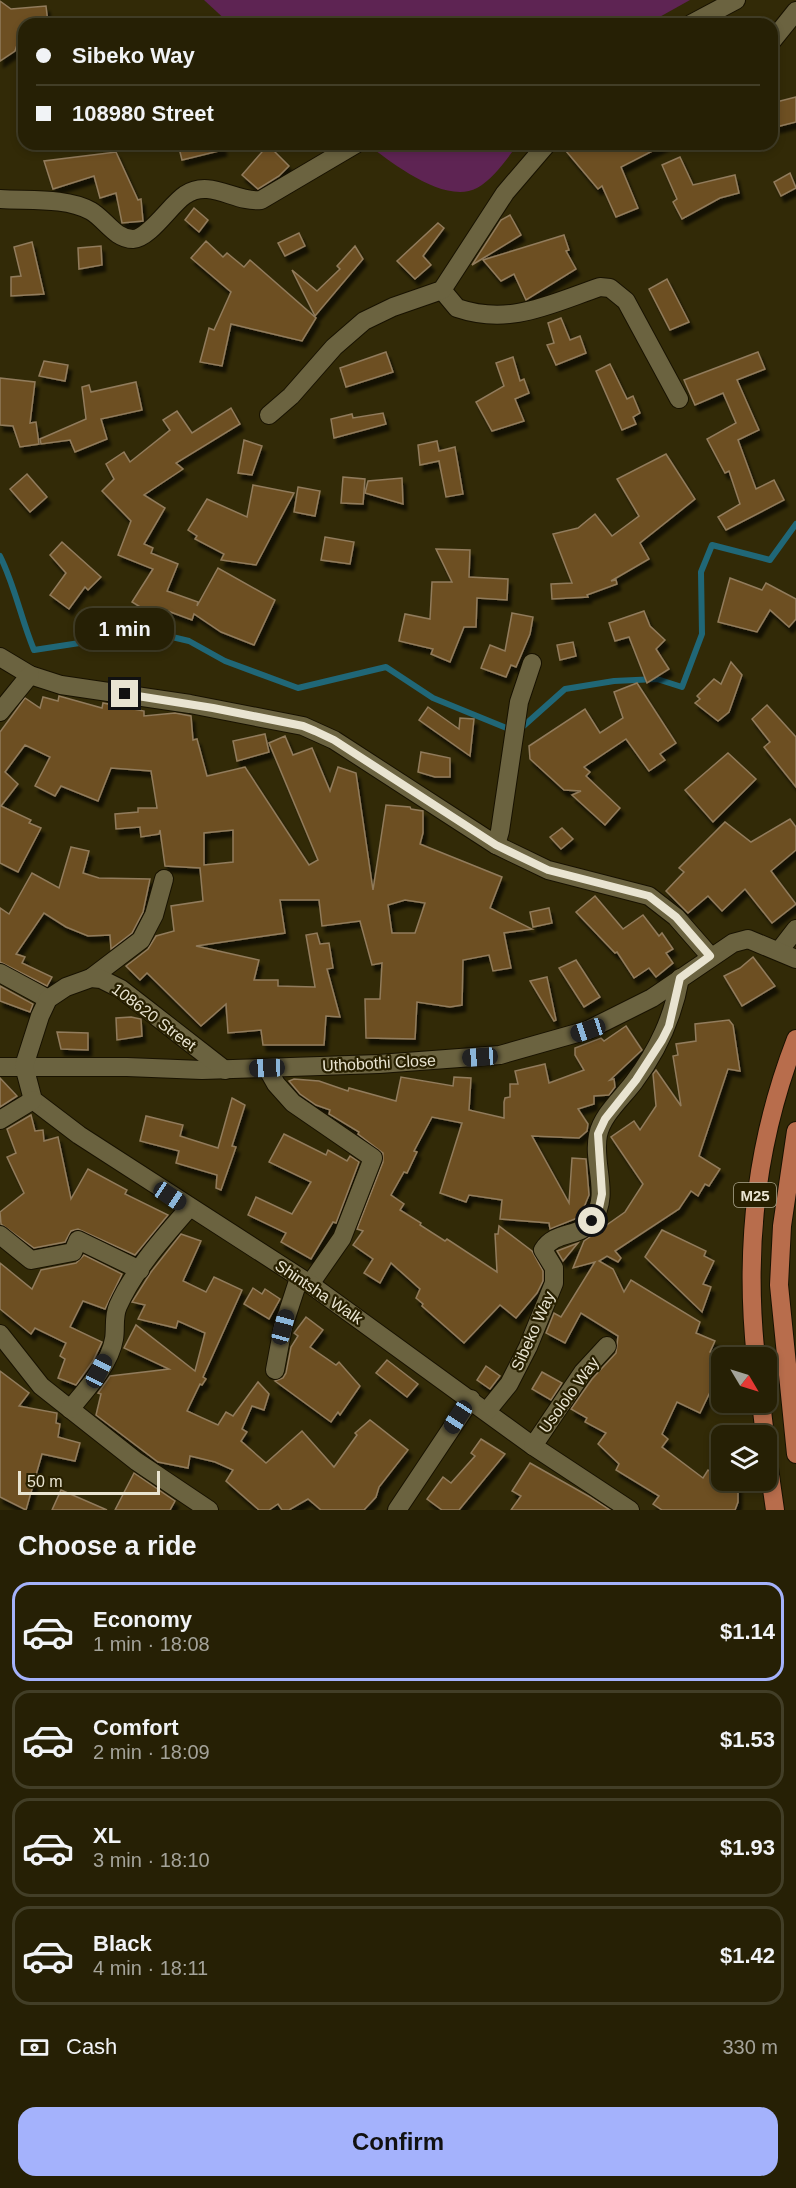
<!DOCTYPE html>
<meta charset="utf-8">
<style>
:root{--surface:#262005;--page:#322d13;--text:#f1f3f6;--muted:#a4a39a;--line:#423e27;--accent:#a4b2fc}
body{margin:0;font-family:Helvetica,sans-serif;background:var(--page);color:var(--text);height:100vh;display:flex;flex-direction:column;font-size:22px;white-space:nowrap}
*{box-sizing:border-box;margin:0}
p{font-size:20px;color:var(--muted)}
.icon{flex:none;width:33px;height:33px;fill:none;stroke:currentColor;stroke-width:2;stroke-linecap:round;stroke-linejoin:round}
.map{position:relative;height:1510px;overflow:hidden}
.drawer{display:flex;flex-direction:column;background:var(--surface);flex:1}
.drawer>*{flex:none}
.banner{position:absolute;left:18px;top:18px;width:760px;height:132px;border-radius:18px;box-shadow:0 3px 9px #0003,0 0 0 2px var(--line);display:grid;align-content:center;height:132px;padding:0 18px;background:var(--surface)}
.needle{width:39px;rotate:128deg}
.buttons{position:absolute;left:711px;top:1347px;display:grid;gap:12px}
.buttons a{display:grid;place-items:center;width:66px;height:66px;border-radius:12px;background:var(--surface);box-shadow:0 3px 9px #0003,0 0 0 2px var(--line);font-size:30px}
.scale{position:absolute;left:18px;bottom:15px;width:142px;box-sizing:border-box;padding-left:6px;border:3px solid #e9e4d1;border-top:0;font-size:16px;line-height:21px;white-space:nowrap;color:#e9e4d1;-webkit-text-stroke:4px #282000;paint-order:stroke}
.end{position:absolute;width:27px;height:27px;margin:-14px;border:8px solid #e9e4d1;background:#111;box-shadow:0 0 0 3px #111}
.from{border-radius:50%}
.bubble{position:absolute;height:42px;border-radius:18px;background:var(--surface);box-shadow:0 3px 9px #0003,0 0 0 2px var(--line);font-size:20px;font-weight:800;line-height:42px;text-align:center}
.car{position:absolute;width:18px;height:36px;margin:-18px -9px;border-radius:8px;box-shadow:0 0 4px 2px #0007;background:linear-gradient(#222 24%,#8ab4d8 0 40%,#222 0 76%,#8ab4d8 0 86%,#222 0)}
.banner b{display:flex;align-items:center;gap:21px;height:57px;font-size:22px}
.banner b+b{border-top:2px solid var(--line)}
.banner i{width:15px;height:15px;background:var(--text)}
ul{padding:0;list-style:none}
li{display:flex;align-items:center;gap:18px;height:99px;margin:0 12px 9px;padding:0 6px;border:3px solid var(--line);border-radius:18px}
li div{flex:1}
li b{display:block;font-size:22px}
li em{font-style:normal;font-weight:800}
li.selected{border-color:var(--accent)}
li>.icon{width:54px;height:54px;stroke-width:1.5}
h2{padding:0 18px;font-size:27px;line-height:72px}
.pay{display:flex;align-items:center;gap:15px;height:66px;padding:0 18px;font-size:22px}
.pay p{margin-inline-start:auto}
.button{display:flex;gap:12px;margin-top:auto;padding:12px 18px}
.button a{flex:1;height:69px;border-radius:18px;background:var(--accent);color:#111;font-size:24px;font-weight:800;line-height:69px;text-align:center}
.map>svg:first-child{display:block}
</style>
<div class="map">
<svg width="796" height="1510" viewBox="0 0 796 1510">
<defs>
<filter id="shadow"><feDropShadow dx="3.5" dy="6" stdDeviation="1.5" flood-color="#0009"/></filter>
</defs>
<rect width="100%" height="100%" fill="#322a07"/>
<g fill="#5e2453">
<polygon points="204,0 690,0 647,24 230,24"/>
<path d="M367,144h151c-11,15 -25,35 -41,44 -32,17 -85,-25 -110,-44z"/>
</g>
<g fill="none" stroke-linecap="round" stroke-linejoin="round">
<path stroke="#206777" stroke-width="6" d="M0,556c15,30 21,63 34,94l117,-18 38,9 36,20 73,27 88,-21 47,31 76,31 10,1 46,-41 49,-8 43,-2 25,8 20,-53 -1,-62 11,-27 58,15 26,-36"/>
</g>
<g fill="#6d5023" stroke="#917b5c" stroke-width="1.5" fill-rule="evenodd" filter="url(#shadow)">
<polygon points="0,1 11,9 46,6 48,23 24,24 15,51 0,61"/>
<polygon points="796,97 796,122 776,127 772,103"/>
<polygon points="178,144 222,144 223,150 182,160"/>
<polygon points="574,144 666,144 621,167 638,208 616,217 602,186 598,189 566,151"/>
<polygon points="268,145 289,166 279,176 258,189 242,175"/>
<polygon points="116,152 138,200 141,199 143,221 122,223 116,193 100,198 94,176 53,189 44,161"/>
<polygon points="680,157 693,185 735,175 739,193 720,198 682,219 673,202 677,199 662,165"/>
<polygon points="790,173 796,188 781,196 774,182"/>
<polygon points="194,208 208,220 199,232 185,220"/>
<polygon points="510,215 521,235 472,265 501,220"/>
<polygon points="438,223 444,228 423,256 431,265 415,279 397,261"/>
<polygon points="299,233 305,246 285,256 278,243"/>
<polygon points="564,235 569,250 566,251 576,269 526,300 514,274 501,281 483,260"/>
<polygon points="206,241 223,257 227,253 244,267 250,260 316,318 302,341 231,324 222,366 200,362 209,328 214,330 231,292 191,258"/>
<polygon points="32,242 44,294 11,296 11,277 21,276 14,247"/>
<polygon points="101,246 102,265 79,269 78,248"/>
<polygon points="355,246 363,259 315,316 292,270 317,291 340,269 337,266"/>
<polygon points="667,279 689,322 670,330 649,289"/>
<polygon points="561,318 570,340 580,336 586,353 556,365 547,345 554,343 548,323"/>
<polygon points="386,352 393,372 346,387 340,368"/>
<polygon points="758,352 765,369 737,380 759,430 738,440 756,489 774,480 784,500 726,530 718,517 740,504 729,471 725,473 707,439 736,423 723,393 695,405 684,380"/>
<polygon points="513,357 520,381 524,379 529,393 515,399 524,421 492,431 476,402 504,386 496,363"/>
<polygon points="44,361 68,365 65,381 39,376"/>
<polygon points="610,364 627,399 633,396 640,413 633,417 636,424 622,430 596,371"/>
<polygon points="0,378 35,382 30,423 36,422 39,444 20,447 13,426 0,425"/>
<polygon points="136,382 142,410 101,419 107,439 75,452 70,440 41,444 40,439 86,419 82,387 89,385 91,392"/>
<polygon points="231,408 240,424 176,463 183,469 144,495 165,508 144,544 153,548 151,553 178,564 167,591 198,602 197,606 218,568 275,600 254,645 221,632 194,614 192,620 165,610 162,615 153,609 150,613 132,602 153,569 118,555 131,521 102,491 114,479 106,464 124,452 130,462 170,430 163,420 177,411 192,433"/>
<polygon points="383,413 386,424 334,438 331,419 352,414 353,418"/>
<polygon points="244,440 262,446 252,475 238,473"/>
<polygon points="437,441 439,451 455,447 463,494 446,497 439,461 420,465 418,445"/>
<polygon points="666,454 695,499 640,543 649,559 611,581 616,580 617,584 587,595 588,597 552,599 551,584 572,583 553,534 578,528 595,514 612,536 639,516 617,479"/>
<polygon points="27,474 47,497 30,512 10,489"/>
<polygon points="343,477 365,479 363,504 341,503"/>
<polygon points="402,478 403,504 365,493 368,481"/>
<polygon points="253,485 294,493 256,565 221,560 224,554 195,539 197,536 188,530 207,499 247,517"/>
<polygon points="298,487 320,491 315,516 294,512"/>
<polygon points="325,537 354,542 350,564 321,560"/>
<polygon points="62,542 101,577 88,590 85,587 69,609 50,595 66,573 50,555"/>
<polygon points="436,549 470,550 469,577 508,579 507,600 477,598 476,627 464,627 450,662 431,654 433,649 399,641 405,614 430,619 432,582 452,582"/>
<polygon points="730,578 762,590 766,583 796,599 796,619 789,627 770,610 757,632 718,622"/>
<polygon points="644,611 650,626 665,640 656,649 669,669 647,683 629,637 615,641 609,623"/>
<polygon points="512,613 533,617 530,634 516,667 511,665 506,677 481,668 490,645 505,651"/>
<polygon points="573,642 576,656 560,660 557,645"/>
<polygon points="731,662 742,675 729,712 718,721 695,703 700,699 697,696 714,679 721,684"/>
<polygon points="637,683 676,743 660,754 665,760 649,771 626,739 584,767 590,772 586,776 620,808 605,825 572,795 581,791 564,790 530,759 529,746 585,709 600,733 623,718 614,692"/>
<path d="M59,696l43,12 1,-5 41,8v5l31,-3 16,3 2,24 4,-1 10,37 38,-9 64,98 9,-5 -49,-117 16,-7 8,19 19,-7 18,43 8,-24 18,6 17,117 13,-85 24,2 1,2 12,2v22l-3,11 82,33 -12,31 42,21 -28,4 7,35 -18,3 -4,-16 -26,5 -1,45 -12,2 -33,-5 -2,37 -49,-1 -1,-39h15l2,-36 -10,2 -12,-44 -38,5 -3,-26h-39l5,33 -89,13 63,14 -5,20h24v6l37,1 -9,-52 11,-2 3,11 9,-1 4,25 -6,1 13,48 -14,-1 -2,29h-61l-2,-15 -33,3 -2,-29 -25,22 -54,-53 -7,7 -14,-14 22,-17 8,-13 18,-5 -3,-25 32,-5 -3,-33 -35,-2 -5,-36 -1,4 -18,3 -1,-10 -24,2 -1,-15 23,-2v-4h19l-6,-37 -40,-3 -13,33 -37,-15 -6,10 -20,-10 15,-29 -25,-12 -20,27 13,12 -17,22 30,14 -2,3 12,5 -23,44 -18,-9v-131l25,-34 15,10 3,-11 15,4zM233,830v32l-29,3v-32zM405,900l20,3 -10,30h-23l-4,-28z"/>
<polygon points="767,705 796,737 796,787 764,747 770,742 752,719"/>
<polygon points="428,707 459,729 460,718 474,719 470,756 419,720"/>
<polygon points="265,734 269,752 237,761 233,741"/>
<polygon points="421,752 450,758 450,777 435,777 418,772"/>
<polygon points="728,753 756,779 713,822 685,790"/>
<polygon points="790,819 796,827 796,850 771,871 796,904 772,923 745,889 722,911 708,896 688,913 666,891 684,872 679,868 725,822 751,842"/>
<polygon points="562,828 573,839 561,849 550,837"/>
<polygon points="71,847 89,851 83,873 99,878 150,879 143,912 132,933 111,949 110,935 88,936 66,927 44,913 16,954 25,957 22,963 52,977 47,986 0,962 0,908 9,914 32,873 59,888"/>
<polygon points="595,896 623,929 643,915 659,936 662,933 673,949 666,953 673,963 656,977 649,968 634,978 617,952 615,953 576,912"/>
<polygon points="549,908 552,923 533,927 530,912"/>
<polygon points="753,957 775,986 742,1006 724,976 740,968"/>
<polygon points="576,960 600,997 584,1007 559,968"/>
<polygon points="547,977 556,1020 554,1021 530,981"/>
<polygon points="0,986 33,1004 30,1012 0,1001"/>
<polygon points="131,1017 141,1019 142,1036 117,1040 116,1018"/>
<polygon points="729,1020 733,1025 740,1071 728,1069 699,1156 720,1169 709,1186 705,1184 698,1196 691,1191 679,1209 615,1251 621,1258 618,1262 607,1256 599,1261 613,1269 624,1292 631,1280 700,1322 696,1333 715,1341 710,1352 722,1354 722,1367 700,1413 677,1402 662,1434 668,1439 662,1447 703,1478 708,1470 722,1480 738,1480 738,1502 735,1510 662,1510 653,1504 659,1496 616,1470 619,1464 598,1444 606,1433 585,1422 587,1418 571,1409 592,1379 616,1353 618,1336 581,1313 565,1343 546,1333 554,1313 561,1317 595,1262 573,1268 584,1241 625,1212 643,1184 611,1137 634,1121 640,1130 656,1106 653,1074 656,1070 681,1106 673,1056 678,1055 676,1044 696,1041 695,1024"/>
<polygon points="626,1026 642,1050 610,1080 614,1079 615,1087 609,1095 594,1096 594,1104 578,1109 588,1124 587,1131 579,1138 532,1136 569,1203 572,1158 586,1159 589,1195 580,1217 550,1229 549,1223 500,1219 502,1200 469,1195 466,1202 440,1193 462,1123 432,1117 414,1151 417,1152 407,1173 404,1172 391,1195 404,1204 400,1210 421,1223 420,1225 445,1241 447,1239 497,1272 495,1234 498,1234 499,1226 532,1251 543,1271 543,1281 537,1293 516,1318 500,1305 464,1343 422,1306 423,1304 416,1298 420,1289 391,1263 380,1283 364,1273 373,1259 353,1245 363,1231 357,1229 383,1162 383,1153 358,1134 359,1132 329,1114 330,1110 316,1105 300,1094 289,1081 294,1079 319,1081 348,1091 349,1088 396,1101 401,1077 453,1086 454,1077 471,1078 469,1110 504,1118 504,1102 505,1098 510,1097 510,1084 518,1084 515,1071 545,1064 549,1083 584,1070 575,1055 575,1048 601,1038 604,1041"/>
<polygon points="57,1032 88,1033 88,1050 61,1049"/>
<polygon points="0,1078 17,1096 0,1107"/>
<polygon points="232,1098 245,1105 232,1146 236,1147 221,1190 216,1188 217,1175 176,1163 179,1151 140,1141 146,1116 183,1125 180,1136 218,1148"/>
<polygon points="31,1115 35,1131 43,1130 44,1141 58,1137 71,1199 88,1169 127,1190 125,1194 168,1215 135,1255 78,1229 71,1231 65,1242 34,1248 1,1224 0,1212 24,1193 7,1157 16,1153 7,1129"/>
<polygon points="284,1134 326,1155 328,1150 347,1161 350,1156 359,1162 336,1223 333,1222 311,1259 281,1242 286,1233 248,1215 256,1197 292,1214 311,1182 269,1162"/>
<polygon points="662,1230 706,1251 704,1256 714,1261 703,1284 711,1287 702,1312 645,1257"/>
<polygon points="181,1234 201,1241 183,1281 206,1292 214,1277 242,1290 203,1377 206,1379 202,1385 200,1384 187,1411 218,1425 226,1412 233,1416 258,1382 269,1394 264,1410 252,1406 242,1429 247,1432 241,1441 266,1463 302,1431 334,1467 357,1435 355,1433 370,1420 408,1450 379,1487 376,1497 364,1510 321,1510 308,1499 289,1510 282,1510 278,1504 269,1510 259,1510 226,1481 233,1470 215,1462 190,1456 188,1468 158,1462 96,1415 101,1394 98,1393 110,1376 169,1369 124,1348 136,1325 195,1371 205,1333 178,1321 176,1328 138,1319 145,1305 132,1302 151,1272"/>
<polygon points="578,1243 563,1261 557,1251"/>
<polygon points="84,1255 122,1274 105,1309 83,1301 70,1327 102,1342 93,1361 76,1385 58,1378 65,1359 60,1356 66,1343 35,1328 31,1334 0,1309 0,1263 32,1289 41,1270 76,1263"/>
<polygon points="253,1288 262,1294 265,1289 280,1299 269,1319 244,1304"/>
<polygon points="306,1317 323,1330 310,1347 336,1365 339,1362 360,1386 340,1415 338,1412 331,1422 275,1381 283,1378 286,1373 291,1347 298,1336 294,1333"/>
<polygon points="387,1360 418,1384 407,1397 376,1373"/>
<polygon points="486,1366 500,1376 490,1389 477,1380"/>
<polygon points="0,1371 29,1393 19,1406 57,1413 56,1423 60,1424 58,1437 80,1443 75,1461 42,1454 26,1510 0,1497"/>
<polygon points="542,1372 562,1383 551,1400 532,1389"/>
<polygon points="481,1439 505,1454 459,1510 442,1510 427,1499 443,1477 451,1483 475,1456 471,1453"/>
<polygon points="530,1463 590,1497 610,1510 511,1510 521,1496 512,1491"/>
<polygon points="134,1473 175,1501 170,1510 115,1510"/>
<polygon points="61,1490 107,1510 52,1510"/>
</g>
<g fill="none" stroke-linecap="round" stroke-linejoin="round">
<g stroke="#181200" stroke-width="20">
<g id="minor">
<polyline points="691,24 736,0"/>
<polyline points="772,41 796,11"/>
<path d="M0,199c28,2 66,-2 91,12 14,8 24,28 42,28 17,-1 38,-35 52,-44 25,-17 50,8 76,5l95,-56"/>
<path d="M442,290l15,18c53,18 93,-4 143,-21l10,1 16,13 53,98"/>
<polyline points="269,415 291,396 334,347 364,321 393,307 442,290 505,193 547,144"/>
<polyline points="0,657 30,675 61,685 190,704 303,726 334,740 496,845 548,870 649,896 676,917 710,956"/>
<polyline points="0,712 30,675"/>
<polyline points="496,845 500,831 519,702 532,663"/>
<polyline points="779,951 796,929"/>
<polyline points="0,973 48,999"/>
<polyline points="91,978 141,940 154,915 164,879"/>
<polyline points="0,1067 127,1067 202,1070 379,1064 500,1055 588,1030 652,998 733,943 748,939 796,959"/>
<polyline points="267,1068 276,1084 293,1103 373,1158 342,1238 310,1284"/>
<polyline points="225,1070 121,989 101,979 91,978 66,987 48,999 40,1016 24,1066 33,1100 79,1135 310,1284 533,1446 630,1510"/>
<polyline points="0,1120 33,1100"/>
<polyline points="0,1235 31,1260 73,1252 78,1240 140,1270"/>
<polyline points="0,1334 41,1386 136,1461 209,1510"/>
<polyline points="275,1370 283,1327 299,1278"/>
<path d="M70,1409c16,-19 40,-45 44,-70 2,-11 -1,-22 4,-33 16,-36 45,-68 71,-98"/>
<path d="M487,1411l22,-27 19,-37 26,-64v-15l-11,-18c12,-20 37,-12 49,-29 19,-26 0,-57 6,-86 4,-20 24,-37 36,-53 24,-32 39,-64 46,-104"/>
<polyline points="533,1446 583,1372 607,1346"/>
<polyline points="397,1510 471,1399"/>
</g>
</g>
<g stroke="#181200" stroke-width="20">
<g id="primary">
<polyline points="796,1131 782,1226 779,1285 796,1454"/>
<path d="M756,1358c-12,-110 0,-216 40,-319"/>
<polyline points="761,1402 765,1436"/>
<polyline points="766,1447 775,1510"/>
</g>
</g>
<use href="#minor" stroke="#6b6340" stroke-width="18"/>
<use href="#primary" stroke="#b86d4c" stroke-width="18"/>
</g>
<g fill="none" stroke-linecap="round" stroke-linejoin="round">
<polyline stroke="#e9e4d1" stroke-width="8" points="125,694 213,708 303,726 315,731 334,740 496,845 548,870 649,896 676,917 710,956 680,978 669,1026 662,1040 636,1080 605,1119 598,1134 602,1194 599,1208 592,1221"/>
</g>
<g text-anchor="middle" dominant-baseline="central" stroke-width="4.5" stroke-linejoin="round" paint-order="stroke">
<rect fill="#282000" stroke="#afa992" stroke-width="1.5" x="734" y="1183" width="42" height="24" rx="4.5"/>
<g font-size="15" font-weight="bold" fill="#e9e4d1">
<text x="755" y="1195">M25</text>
</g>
<g font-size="16" fill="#e9e4d1" stroke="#282000">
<text transform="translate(154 1017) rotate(37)">108620 Street</text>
<text transform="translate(379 1063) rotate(-3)">Uthobothi Close</text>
<text transform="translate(319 1292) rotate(34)">Shintsha Walk</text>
<text transform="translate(533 1331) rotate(-66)">Sibeko Way</text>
<text transform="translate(569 1395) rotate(-54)">Usololo Way</text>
</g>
</g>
</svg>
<div class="buttons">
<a><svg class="needle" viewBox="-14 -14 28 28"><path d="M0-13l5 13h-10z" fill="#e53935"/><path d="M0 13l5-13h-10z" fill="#a4a39a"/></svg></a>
<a><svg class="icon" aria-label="layers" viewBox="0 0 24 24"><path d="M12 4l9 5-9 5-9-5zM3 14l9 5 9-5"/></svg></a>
</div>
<div class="scale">50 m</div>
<i class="end from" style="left:592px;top:1221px"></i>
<i class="end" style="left:125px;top:694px"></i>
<div class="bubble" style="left:75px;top:608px;width:99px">1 min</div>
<i class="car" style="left:588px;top:1030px;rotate:252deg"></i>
<i class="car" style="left:480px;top:1057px;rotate:266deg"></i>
<i class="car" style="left:267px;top:1068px;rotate:268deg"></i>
<i class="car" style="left:170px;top:1196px;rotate:124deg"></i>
<i class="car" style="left:283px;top:1327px;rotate:15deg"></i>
<i class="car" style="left:99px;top:1371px;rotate:27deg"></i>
<i class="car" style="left:458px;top:1417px;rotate:213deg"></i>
<div class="banner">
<b><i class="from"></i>Sibeko Way</b>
<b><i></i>108980 Street</b>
</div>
</div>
<section class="drawer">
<h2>Choose a ride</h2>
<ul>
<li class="selected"><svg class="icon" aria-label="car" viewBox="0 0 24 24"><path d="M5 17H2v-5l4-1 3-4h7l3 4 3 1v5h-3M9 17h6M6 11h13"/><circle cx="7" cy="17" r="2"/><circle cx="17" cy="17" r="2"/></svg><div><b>Economy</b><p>1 min · 18:08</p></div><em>$1.14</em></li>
<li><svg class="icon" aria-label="car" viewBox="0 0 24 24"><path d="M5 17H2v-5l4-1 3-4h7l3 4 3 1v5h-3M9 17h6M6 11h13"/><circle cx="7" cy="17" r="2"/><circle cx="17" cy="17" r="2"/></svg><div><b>Comfort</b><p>2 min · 18:09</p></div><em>$1.53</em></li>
<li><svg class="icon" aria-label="car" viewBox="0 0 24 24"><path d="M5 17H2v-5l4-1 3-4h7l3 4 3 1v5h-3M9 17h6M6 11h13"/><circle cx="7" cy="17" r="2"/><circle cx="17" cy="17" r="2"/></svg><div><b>XL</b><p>3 min · 18:10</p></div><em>$1.93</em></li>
<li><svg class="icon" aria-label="car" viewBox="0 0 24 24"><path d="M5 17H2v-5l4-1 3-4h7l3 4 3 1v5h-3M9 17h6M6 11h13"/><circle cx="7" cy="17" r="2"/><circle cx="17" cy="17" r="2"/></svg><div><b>Black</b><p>4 min · 18:11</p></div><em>$1.42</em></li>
</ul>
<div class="pay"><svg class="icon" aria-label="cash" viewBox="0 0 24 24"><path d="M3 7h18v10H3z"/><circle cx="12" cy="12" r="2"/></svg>Cash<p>330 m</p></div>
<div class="button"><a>Confirm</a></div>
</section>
